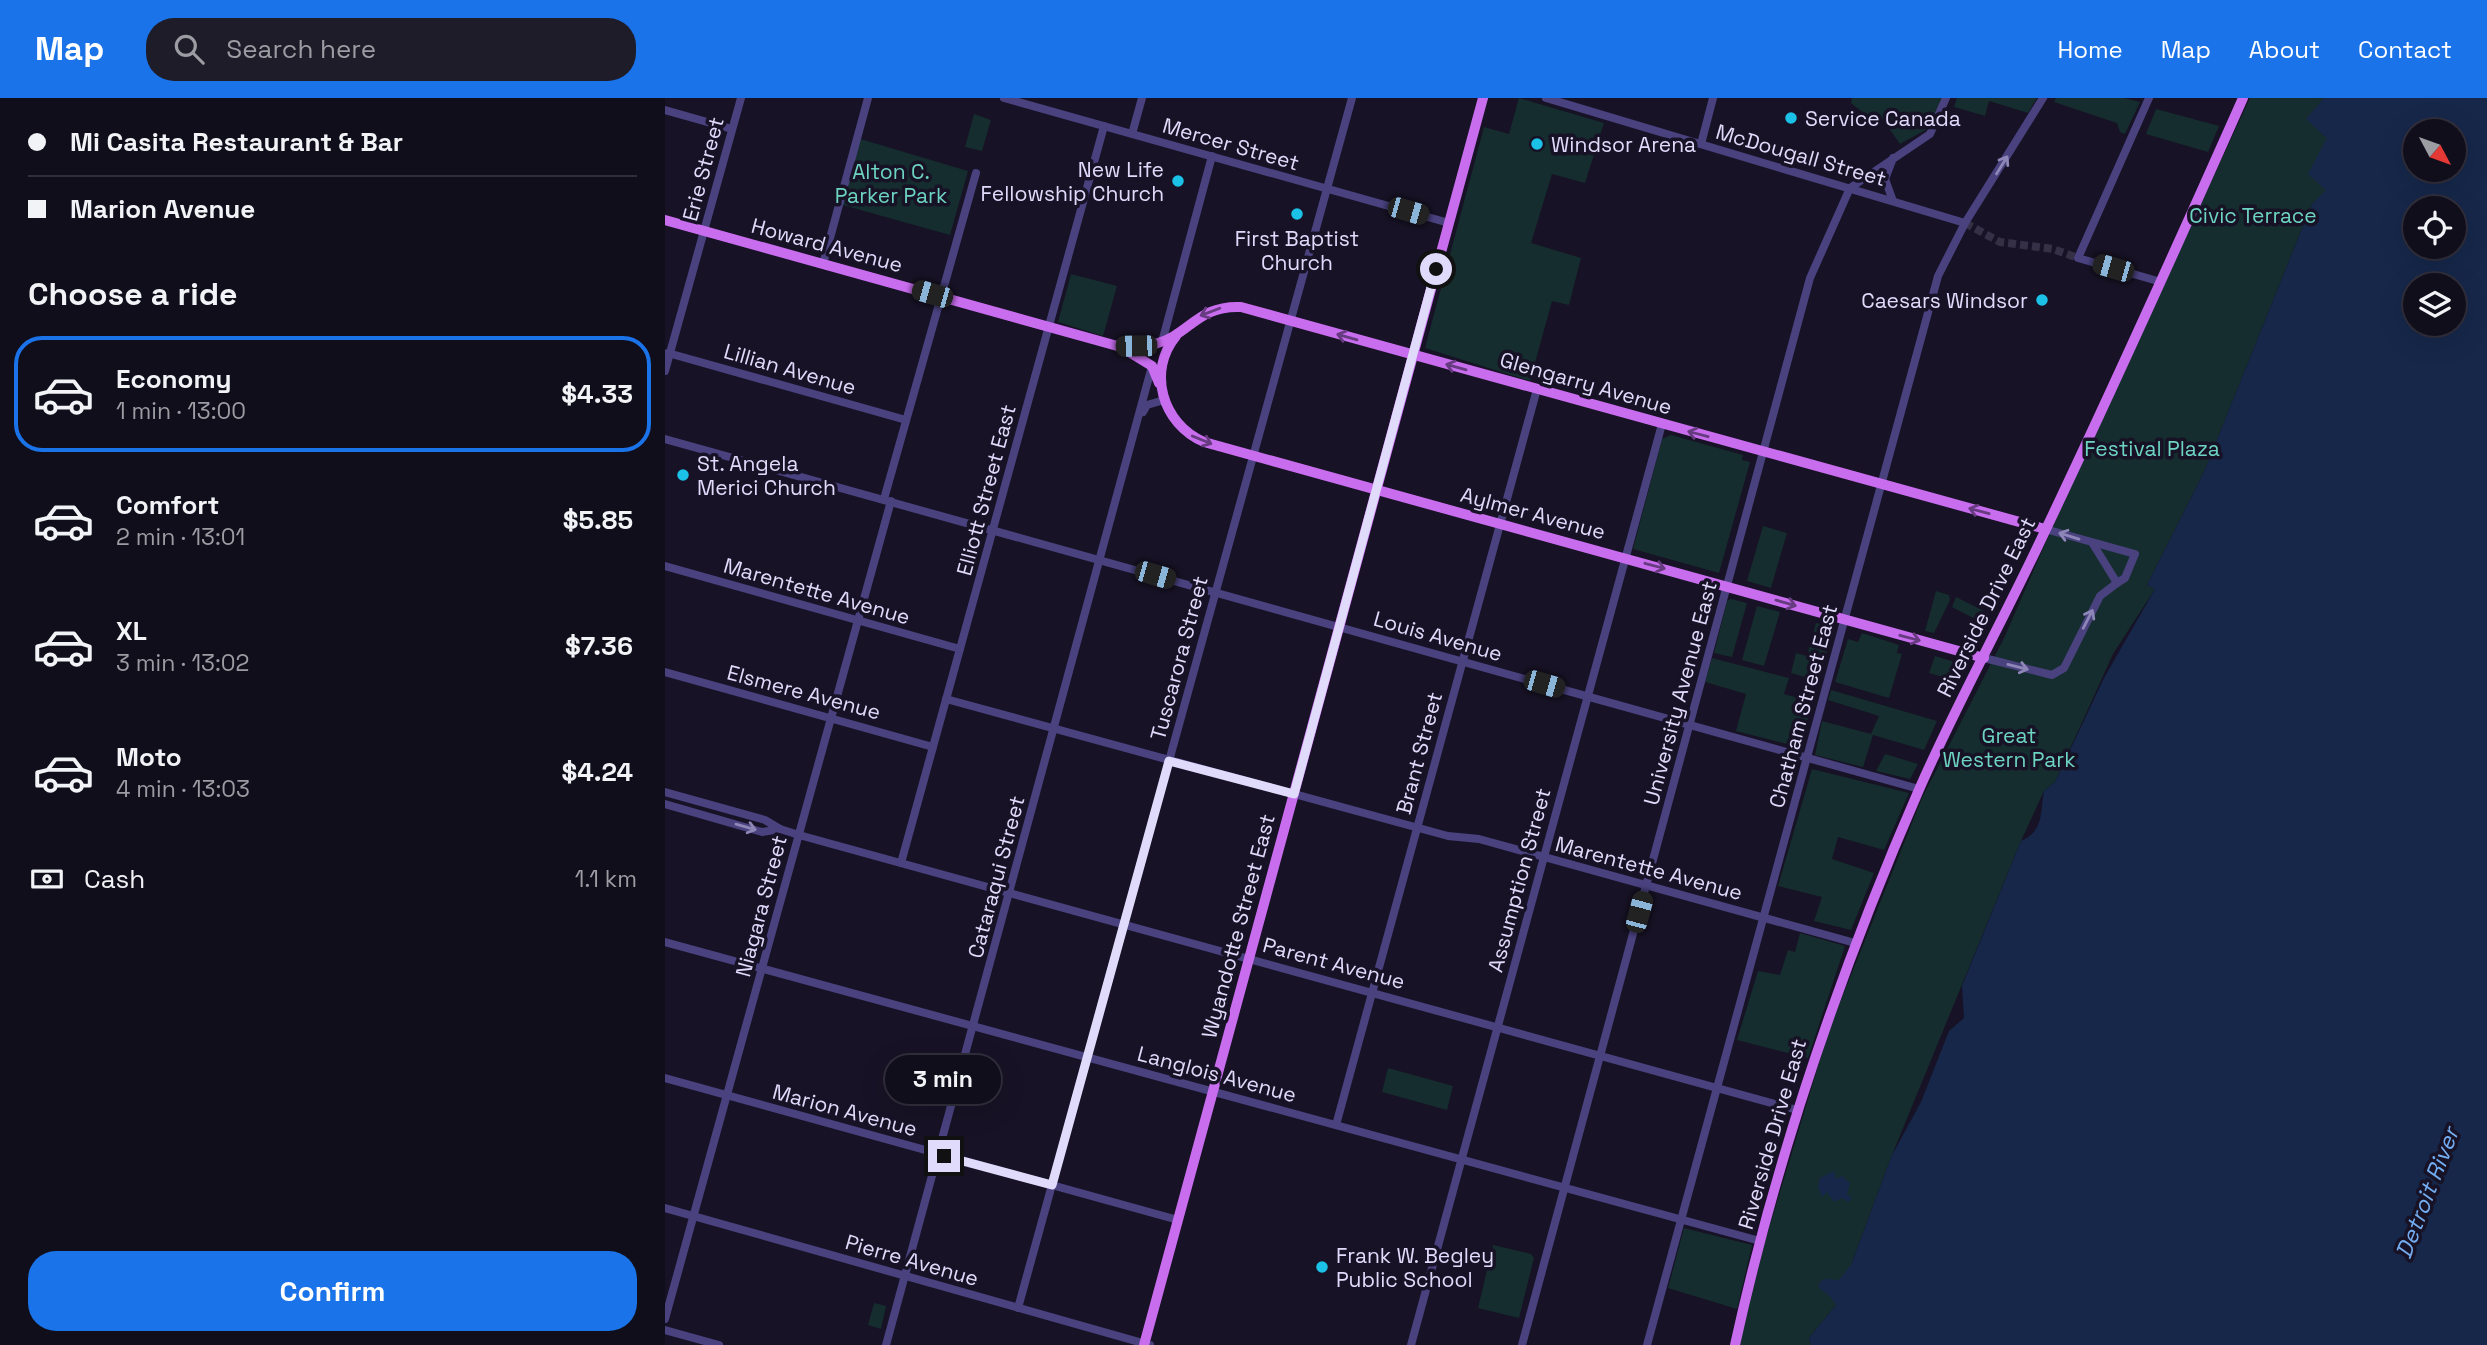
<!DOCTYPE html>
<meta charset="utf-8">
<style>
:root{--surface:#110e1c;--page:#1e1c29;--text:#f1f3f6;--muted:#9c9ca3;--line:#302e3b;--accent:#1a73e8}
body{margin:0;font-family:"Space Grotesk",sans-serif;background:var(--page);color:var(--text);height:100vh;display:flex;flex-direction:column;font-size:26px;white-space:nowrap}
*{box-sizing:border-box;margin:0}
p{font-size:23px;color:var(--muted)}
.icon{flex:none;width:38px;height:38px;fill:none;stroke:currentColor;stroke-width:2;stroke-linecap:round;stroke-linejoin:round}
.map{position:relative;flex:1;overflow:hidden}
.sheet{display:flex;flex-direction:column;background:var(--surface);width:665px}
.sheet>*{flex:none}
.top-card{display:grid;align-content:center;height:154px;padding:0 28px;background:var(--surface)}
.needle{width:46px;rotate:131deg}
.buttons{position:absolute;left:1738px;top:21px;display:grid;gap:14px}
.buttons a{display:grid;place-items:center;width:63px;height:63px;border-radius:50%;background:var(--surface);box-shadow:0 7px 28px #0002,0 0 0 2px var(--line);font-size:35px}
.end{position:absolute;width:32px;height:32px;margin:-16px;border:9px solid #e0dafb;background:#111;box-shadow:0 0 0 4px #111}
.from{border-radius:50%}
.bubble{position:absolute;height:49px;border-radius:24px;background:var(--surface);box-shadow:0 7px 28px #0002,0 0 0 2px var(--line);font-size:23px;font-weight:700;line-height:49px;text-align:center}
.car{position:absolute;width:21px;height:42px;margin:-21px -10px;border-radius:9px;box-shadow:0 0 5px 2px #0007;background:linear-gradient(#222 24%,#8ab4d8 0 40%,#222 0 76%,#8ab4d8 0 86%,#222 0)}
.top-card b{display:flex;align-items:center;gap:24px;height:66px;font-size:26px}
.top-card b+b{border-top:2px solid var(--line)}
.top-card i{width:18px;height:18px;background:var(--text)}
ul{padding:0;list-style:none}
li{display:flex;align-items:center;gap:21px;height:116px;margin:0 14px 10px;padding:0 14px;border:4px solid transparent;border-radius:28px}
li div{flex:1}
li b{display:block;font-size:26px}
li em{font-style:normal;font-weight:700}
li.on{border-color:var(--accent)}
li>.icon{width:63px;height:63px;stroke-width:1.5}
h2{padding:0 28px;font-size:32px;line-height:84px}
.pay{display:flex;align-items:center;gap:18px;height:77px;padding:0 28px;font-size:26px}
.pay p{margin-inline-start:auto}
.primary-button{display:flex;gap:14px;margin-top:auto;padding:14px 28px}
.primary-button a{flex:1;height:80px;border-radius:28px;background:var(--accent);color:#fff;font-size:28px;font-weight:700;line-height:80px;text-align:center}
header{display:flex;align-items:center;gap:42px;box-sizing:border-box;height:98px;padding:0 35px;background:var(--accent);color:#fff}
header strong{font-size:33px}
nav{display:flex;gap:38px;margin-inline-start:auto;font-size:24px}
.search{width:490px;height:63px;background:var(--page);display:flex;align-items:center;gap:18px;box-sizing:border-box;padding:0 24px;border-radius:28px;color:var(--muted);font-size:26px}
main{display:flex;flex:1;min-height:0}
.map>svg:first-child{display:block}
</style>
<header>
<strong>Map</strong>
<div class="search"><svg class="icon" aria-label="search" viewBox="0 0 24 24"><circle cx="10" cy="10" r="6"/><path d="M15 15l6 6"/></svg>Search here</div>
<nav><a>Home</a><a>Map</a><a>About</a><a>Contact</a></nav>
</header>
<main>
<section class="sheet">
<div class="top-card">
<b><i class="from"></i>Mi Casita Restaurant &amp; Bar</b>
<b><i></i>Marion Avenue</b>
</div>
<h2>Choose a ride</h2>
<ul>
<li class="on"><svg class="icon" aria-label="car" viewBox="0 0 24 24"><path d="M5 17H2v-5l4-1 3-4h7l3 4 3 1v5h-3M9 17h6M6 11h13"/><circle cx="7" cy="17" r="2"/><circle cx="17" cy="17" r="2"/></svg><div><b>Economy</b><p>1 min · 13:00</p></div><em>$4.33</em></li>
<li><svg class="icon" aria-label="car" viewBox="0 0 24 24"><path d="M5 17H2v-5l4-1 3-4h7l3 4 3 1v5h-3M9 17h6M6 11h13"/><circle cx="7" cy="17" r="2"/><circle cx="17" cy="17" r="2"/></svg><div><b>Comfort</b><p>2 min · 13:01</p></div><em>$5.85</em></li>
<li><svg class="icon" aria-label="car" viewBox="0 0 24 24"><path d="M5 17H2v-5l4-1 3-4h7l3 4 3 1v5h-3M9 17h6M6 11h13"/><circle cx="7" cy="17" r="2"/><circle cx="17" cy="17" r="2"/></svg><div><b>XL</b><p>3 min · 13:02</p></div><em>$7.36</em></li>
<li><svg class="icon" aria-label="car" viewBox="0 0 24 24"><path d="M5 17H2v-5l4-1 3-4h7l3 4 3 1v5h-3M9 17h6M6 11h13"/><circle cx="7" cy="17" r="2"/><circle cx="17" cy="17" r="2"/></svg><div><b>Moto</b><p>4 min · 13:03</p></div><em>$4.24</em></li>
</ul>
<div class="pay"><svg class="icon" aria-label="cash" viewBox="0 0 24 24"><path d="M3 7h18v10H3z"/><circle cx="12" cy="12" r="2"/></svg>Cash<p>1.1 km</p></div>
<div class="primary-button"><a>Confirm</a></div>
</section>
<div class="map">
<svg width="1822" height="1247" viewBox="0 0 1822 1247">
<rect width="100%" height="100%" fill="#171225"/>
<g fill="#152d2e">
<polygon points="854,0 939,25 920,85 887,76 866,145 916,160 904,207 887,203 865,283 760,250 819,29 844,36"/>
<polygon points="1187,0 1277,0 1264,30 1235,46 1216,19 1210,24 1186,5"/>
<polygon points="1292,0 1372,0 1363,15 1324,3 1320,18 1289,9"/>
<polygon points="1391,0 1459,0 1475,4 1460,36 1455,34 1452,25 1389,4"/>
<polygon points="1585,0 1659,0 1642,21 1662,40 1662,92 1647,106 1539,374 1482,487 1490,491 1448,556 1390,684 1379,693 1356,743 1227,1057 1171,1207 1144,1240 1146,1247 1074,1247 1101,1140 1164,932 1257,700 1339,540 1412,373"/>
<polygon points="1491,11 1554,28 1543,54 1481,36"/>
<polygon points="309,16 326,22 317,53 300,49"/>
<polygon points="192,40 303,73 285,137 174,106"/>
<polygon points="406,176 452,188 438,238 393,224"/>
<polygon points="1006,337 1078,357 1077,362 1085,364 1054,475 968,451 997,341"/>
<polygon points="1098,428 1122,435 1106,490 1082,483"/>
<polygon points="1271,493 1284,497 1285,502 1269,535 1260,533"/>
<polygon points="1291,499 1325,516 1320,526 1287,509"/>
<polygon points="1066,501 1082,505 1067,559 1049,555 1062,503"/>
<polygon points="1092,508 1115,514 1099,568 1077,562"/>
<polygon points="1151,525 1164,528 1168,533 1154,583 1126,575 1131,555 1142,558"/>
<polygon points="1197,535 1234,547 1232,555 1237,556 1224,600 1170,584 1183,541 1193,544"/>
<polygon points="1270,558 1296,566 1298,570 1292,583 1264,575"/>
<polygon points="1047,560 1124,580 1119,596 1148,604 1134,649 1071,633 1081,596 1040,584"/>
<polygon points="1166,592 1272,623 1259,652 1208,637 1198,669 1150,657 1157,623 1206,636 1214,618 1163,602"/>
<polygon points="1220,656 1253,666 1245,681 1211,673"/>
<polygon points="1147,671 1244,695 1219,752 1173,739 1167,761 1209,775 1186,832 1149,823 1157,799 1113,788"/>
<polygon points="1135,835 1180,848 1143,960 1072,942 1093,873 1115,877 1123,852 1130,854"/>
<polygon points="723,970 788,988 782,1012 717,994"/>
<polygon points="1019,1130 1087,1147 1072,1211 1003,1190"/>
<polygon points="828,1147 866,1156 869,1160 854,1220 813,1210"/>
<polygon points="209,1205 221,1208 216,1231 203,1227"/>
</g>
<g fill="#16274a" fill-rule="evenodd">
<path d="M1659,0h163v1247h-676l-2,-7 27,-33 -6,-9 -11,-8v-5l5,-4 15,1 12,-15 41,-110 29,-53 28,-71 15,-13 -2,-32 59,-145c23,-10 19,-28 23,-50l11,-9 49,-104 51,-89 -8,-4 57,-113 108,-268 14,-14 -18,-16 19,-36 -21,-19zM1788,33v39h-38v-39zM1788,110v39h-38v-39zM1788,187v39h-38v-39z"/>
<polygon points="1169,1073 1171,1081 1177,1078 1185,1085 1182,1096 1187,1100 1183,1104 1177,1100 1169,1104 1162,1094 1157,1099 1153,1089 1155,1080"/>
</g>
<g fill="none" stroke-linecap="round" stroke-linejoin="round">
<polyline stroke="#353045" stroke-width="8" stroke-dasharray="8 4" stroke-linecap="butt" points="1300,125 1335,144 1388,151 1413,160"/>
<g stroke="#49427f" stroke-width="8">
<polyline points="339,0 784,125"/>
<polyline points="881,0 1300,125"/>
<polyline points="1484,0 1413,160 1496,184"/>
<polyline points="0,12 67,31"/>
<polyline points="467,36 477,0"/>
<polyline points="1036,46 1048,0"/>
<polyline points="1228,60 1220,81 1228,103"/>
<polyline points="158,166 203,0"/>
<polyline points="497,244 547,58"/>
<polyline points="3,255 241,322"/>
<polyline points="0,273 76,0"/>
<polyline points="478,314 482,307 499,302"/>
<polyline points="0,341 1254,691"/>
<polyline points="219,401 311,75"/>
<polyline points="1380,431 1470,456 1460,480 1452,485"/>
<polyline points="0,468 295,551"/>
<polyline points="1319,560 1387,577 1399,570 1435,498 1452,485 1428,446"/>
<polyline points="0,574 268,649"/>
<polyline points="281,601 783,738 814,741 1190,845"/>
<polyline points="0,694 100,722 115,731 134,737 1132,1012"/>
<polyline points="0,706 97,734 115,731"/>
<polyline points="236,765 439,28"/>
<polyline points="0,844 1095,1143"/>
<polyline points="0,980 513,1122"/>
<polyline points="671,1027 872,291"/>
<polyline points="0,1110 485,1247"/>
<polyline points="353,1210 687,0"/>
<polyline points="0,1221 226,403"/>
<polyline points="0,1232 54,1247"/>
<polyline points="221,1247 487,268"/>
<polyline points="746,1247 997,326"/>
<polyline points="857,1247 1145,180 1185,90 1265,36 1281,0"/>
<polyline points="982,1247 1273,178 1300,125 1378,0"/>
</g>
<g stroke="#c96def" stroke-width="10">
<polyline points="0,122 456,249 487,268 494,285"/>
<path d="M511,238c-29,35 -14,88 28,106l780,216"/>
<path d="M456,249c11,-1 23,0 34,-3 35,-9 42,-39 86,-37l804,222"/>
<polyline points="479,1247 818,0"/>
<path d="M1070,1247c42,-191 105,-374 183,-553 36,-83 80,-162 119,-244 71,-149 139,-299 206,-450"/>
</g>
</g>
<defs><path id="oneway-shaft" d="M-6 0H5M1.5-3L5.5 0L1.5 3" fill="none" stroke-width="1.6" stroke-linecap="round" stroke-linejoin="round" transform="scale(1.75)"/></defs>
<g stroke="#8d86b7">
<use href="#oneway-shaft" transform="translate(1337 67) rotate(-58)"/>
<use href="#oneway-shaft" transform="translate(1404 438) rotate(-163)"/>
<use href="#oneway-shaft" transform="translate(1423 521) rotate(-63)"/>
<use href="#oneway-shaft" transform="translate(1353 569) rotate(14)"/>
<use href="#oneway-shaft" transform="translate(81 729) rotate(16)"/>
</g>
<g stroke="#673b80">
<use href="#oneway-shaft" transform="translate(545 214) rotate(159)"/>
<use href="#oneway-shaft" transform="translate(682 239) rotate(-164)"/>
<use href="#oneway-shaft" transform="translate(791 269) rotate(-164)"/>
<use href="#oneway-shaft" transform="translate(1033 336) rotate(-165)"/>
<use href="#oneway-shaft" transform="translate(537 342) rotate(22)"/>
<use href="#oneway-shaft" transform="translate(1314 413) rotate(-165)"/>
<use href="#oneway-shaft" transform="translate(990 468) rotate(15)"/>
<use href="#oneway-shaft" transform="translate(1121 505) rotate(16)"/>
<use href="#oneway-shaft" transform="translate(1245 540) rotate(15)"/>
</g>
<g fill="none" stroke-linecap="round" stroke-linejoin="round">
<polyline stroke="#e0dafb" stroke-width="9" points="279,1058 387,1087 504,663 629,696 771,171"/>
</g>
<g fill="#1bc1e6" stroke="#171225" stroke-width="2.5">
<circle cx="1126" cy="20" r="7"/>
<circle cx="872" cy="46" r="7"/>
<circle cx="513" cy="83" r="7"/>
<circle cx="632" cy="116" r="7"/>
<circle cx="1377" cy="202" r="7"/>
<circle cx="18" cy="377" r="7"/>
<circle cx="657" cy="1169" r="7"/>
</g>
<g text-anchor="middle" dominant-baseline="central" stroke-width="7" stroke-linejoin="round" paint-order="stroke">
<g font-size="21" fill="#e0dafb" stroke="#171225" text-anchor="start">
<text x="1140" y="20">Service Canada</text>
<text x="886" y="46">Windsor Arena</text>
<text x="499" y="71" text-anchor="end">New Life<tspan x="499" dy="24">Fellowship Church</tspan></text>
<text x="632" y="140" text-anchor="middle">First Baptist<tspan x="632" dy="24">Church</tspan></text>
<text x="1363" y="202" text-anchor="end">Caesars Windsor</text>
<text x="32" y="365">St. Angela<tspan x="32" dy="24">Merici Church</tspan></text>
<text x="671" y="1157">Frank W. Begley<tspan x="671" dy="24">Public School</tspan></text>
</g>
<g font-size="21" fill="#e0dafb" stroke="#171225">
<text transform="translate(566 46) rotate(16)">Mercer Street</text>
<text transform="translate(1136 57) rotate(16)">McDougall Street</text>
<text transform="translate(38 71) rotate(-75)">Erie Street</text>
<text transform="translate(162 147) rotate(15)">Howard Avenue</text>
<text transform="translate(125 271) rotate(16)">Lillian Avenue</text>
<text transform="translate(921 285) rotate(16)">Glengarry Avenue</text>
<text transform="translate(321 392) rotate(-75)">Elliott Street East</text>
<text transform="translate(868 415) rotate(15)">Aylmer Avenue</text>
<text transform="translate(152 493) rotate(16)">Marentette Avenue</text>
<text transform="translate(1321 509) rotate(-64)">Riverside Drive East</text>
<text transform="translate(773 538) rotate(16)">Louis Avenue</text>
<text transform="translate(514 560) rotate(-75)">Tuscarora Street</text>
<text transform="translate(139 594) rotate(15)">Elsmere Avenue</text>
<text transform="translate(1015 595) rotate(-75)">University Avenue East</text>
<text transform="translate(1138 608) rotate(-75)">Chatham Street East</text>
<text transform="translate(754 655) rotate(-75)">Brant Street</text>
<text transform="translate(984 770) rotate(15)">Marentette Avenue</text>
<text transform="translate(331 779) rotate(-75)">Cataraqui Street</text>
<text transform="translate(854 782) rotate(-75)">Assumption Street</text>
<text transform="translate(96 808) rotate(-75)">Niagara Street</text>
<text transform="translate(573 828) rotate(-75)">Wyandotte Street East</text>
<text transform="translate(669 865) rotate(15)">Parent Avenue</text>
<text transform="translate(552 976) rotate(15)">Langlois Avenue</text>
<text transform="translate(180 1012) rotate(15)">Marion Avenue</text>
<text transform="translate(1107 1036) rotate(-74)">Riverside Drive East</text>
<text transform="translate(247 1162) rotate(16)">Pierre Avenue</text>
</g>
<g font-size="21" fill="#6dd4c2" stroke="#171225">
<text x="226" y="73">Alton C.<tspan x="226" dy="24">Parker Park</tspan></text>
<text x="1588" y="117">Civic Terrace</text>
<text x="1487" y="350">Festival Plaza</text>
<text x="1344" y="637">Great<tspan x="1344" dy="24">Western Park</tspan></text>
</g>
<g font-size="23" font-style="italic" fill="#73acf0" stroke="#171225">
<text transform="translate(1762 1095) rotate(-69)">Detroit River</text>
</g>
</g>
</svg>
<div class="buttons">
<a><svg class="needle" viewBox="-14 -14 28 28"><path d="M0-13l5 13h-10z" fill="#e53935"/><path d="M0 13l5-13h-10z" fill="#9c9ca3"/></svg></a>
<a><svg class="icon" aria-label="locate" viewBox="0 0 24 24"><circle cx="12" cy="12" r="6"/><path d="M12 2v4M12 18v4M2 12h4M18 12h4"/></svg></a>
<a><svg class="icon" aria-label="layers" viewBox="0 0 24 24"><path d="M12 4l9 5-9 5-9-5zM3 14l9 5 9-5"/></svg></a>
</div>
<i class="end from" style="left:771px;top:171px"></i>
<i class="end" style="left:279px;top:1058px"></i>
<div class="bubble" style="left:220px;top:957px;width:116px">3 min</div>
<i class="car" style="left:743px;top:113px;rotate:106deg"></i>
<i class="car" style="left:1448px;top:170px;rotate:286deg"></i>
<i class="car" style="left:267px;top:196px;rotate:286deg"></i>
<i class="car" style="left:471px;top:248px;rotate:269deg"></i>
<i class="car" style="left:490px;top:477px;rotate:106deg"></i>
<i class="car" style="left:879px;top:586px;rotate:106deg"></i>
<i class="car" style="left:974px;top:814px;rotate:15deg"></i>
</div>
</main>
